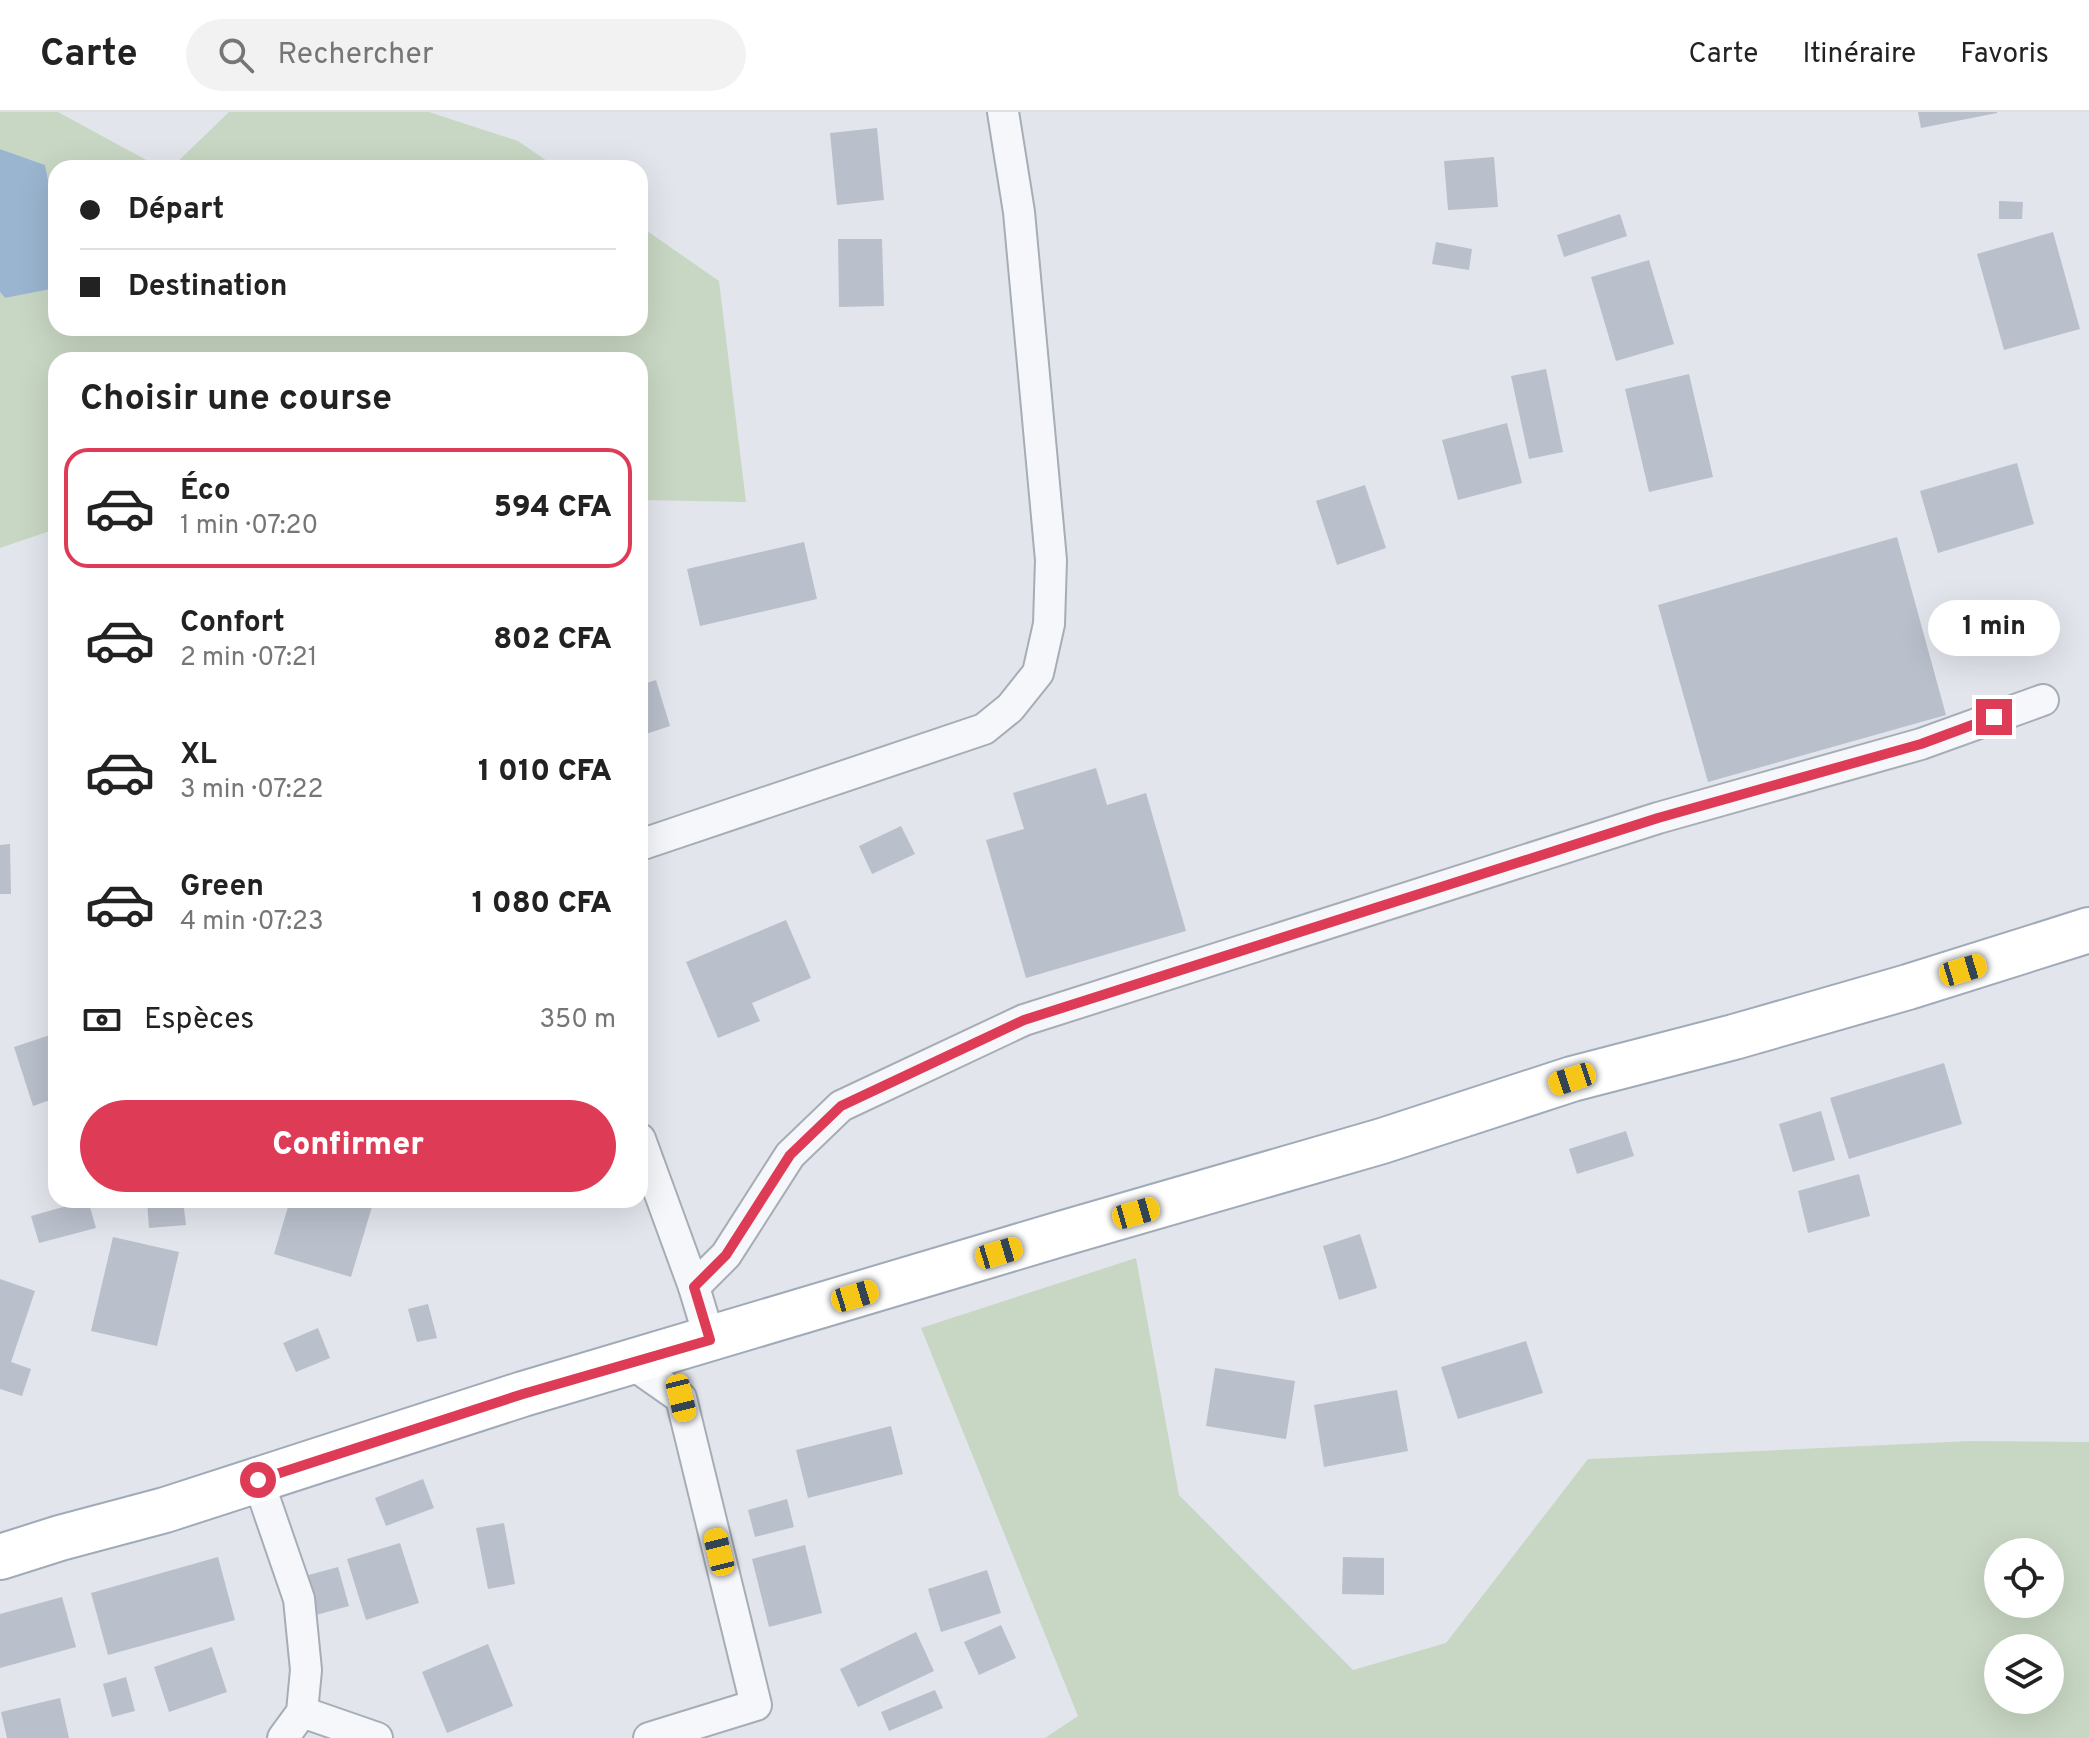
<!DOCTYPE html>
<html lang="fr">
<meta charset="utf-8">
<style>
:root{--surface:#fff;--page:#f2f2f2;--text:#222;--muted:#767676;--line:#e0e0e0;--accent:#dd3b56}
body{margin:0;font-family:Overpass,sans-serif;background:var(--page);color:var(--text);height:100vh;display:flex;flex-direction:column;font-size:30px;white-space:nowrap}
*{box-sizing:border-box;margin:0}
p{font-size:26px;color:var(--muted)}
.icon{flex:none;width:44px;height:44px;fill:none;stroke:currentColor;stroke-width:2;stroke-linecap:round;stroke-linejoin:round}
.map{position:relative;flex:1;overflow:hidden}
.sheet{position:absolute;left:48px;top:240px;width:600px;height:856px;display:flex;flex-direction:column;background:var(--surface);border-radius:24px;box-shadow:0 8px 32px #0002}
.sheet>*{flex:none}
.hud{position:absolute;left:48px;top:48px;width:600px;height:176px;border-radius:24px;box-shadow:0 8px 32px #0002;display:grid;align-content:center;height:176px;padding:0 32px;background:var(--surface)}
.buttons{position:absolute;left:1984px;top:1426px;display:grid;gap:16px}
.buttons a{display:grid;place-items:center;width:80px;height:80px;border-radius:50%;background:var(--surface);box-shadow:0 8px 32px #0002;font-size:40px}
.end{position:absolute;width:36px;height:36px;margin:-18px;border:10px solid #dd3b56;background:#fff;box-shadow:0 0 0 4px #fff}
.from{border-radius:50%}
.bubble{position:absolute;height:56px;border-radius:28px;background:var(--surface);box-shadow:0 8px 32px #0002;font-size:26px;font-weight:800;line-height:56px;text-align:center}
.car{position:absolute;width:24px;height:48px;margin:-24px -12px;border-radius:10px;box-shadow:0 0 6px 2px #0007;background:linear-gradient(#f5c518 24%,#345 0 40%,#f5c518 0 76%,#345 0 86%,#f5c518 0)}
.hud b{display:flex;align-items:center;gap:28px;height:76px;font-size:30px}
.hud b+b{border-top:2px solid var(--line)}
.hud i{width:20px;height:20px;background:var(--text)}
ul{padding:0;list-style:none}
li{display:flex;align-items:center;gap:24px;height:120px;margin:0 16px 12px;padding:0 16px;border:4px solid transparent;border-radius:24px}
li div{flex:1}
li b{display:block;font-size:30px}
li em{font-style:normal;font-weight:800}
li.selected{border-color:var(--accent)}
li>.icon{width:72px;height:72px;stroke-width:1.5}
h2{padding:0 32px;font-size:36px;line-height:96px}
.pay{display:flex;align-items:center;gap:20px;height:88px;padding:0 32px;font-size:30px}
.pay p{margin-inline-start:auto}
.primary-button{display:flex;gap:16px;margin-top:auto;padding:16px 32px}
.primary-button a{flex:1;height:92px;border-radius:48px;background:var(--accent);color:#fff;font-size:32px;font-weight:800;line-height:92px;text-align:center}
header{display:flex;align-items:center;gap:48px;box-sizing:border-box;height:112px;padding:0 40px;background:var(--surface);border-bottom:2px solid var(--line)}
header strong{font-size:38px}
nav{display:flex;gap:44px;margin-inline-start:auto;font-size:28px}
.search{width:560px;height:72px;background:var(--page);display:flex;align-items:center;gap:20px;box-sizing:border-box;padding:0 28px;border-radius:44px;color:var(--muted);font-size:30px}
.map>svg:first-child{display:block}
</style>
<header>
<strong>Carte</strong>
<div class="search"><svg class="icon" aria-label="search" viewBox="0 0 24 24"><circle cx="10" cy="10" r="6"/><path d="M15 15l6 6"/></svg>Rechercher</div>
<nav><a>Carte</a><a>Itinéraire</a><a>Favoris</a></nav>
</header>
<div class="map">
<svg width="2089" height="1626" viewBox="0 0 2089 1626">
<rect width="100%" height="100%" fill="#e2e6ec"/>
<g fill="#c8d7c3" fill-rule="evenodd">
<polygon points="0,0 58,0 161,56 56,56 56,108 45,53 0,37"/>
<polygon points="229,0 429,0 518,29 557,56 171,56"/>
<polygon points="640,114 719,169 746,390 640,388 640,248 56,248 56,425 50,419 0,436 0,180 5,186 56,176 56,216 640,216"/>
<path d="M1136,1146l43,237 174,175 93,-27 142,-184 383,-18 118,1v296h-1044l33,-22 -157,-388zM1998,1440h52v52h-52zM1998,1536h52v52h-52z"/>
</g>
<polygon fill="#9ab5d0" points="0,37 45,53 56,108 56,176 5,186 0,180"/>
<g fill="#b9bfcb">
<polygon points="1918,0 1997,0 1997,1 1921,16"/>
<polygon points="877,16 884,88 837,93 830,21"/>
<polygon points="1494,45 1498,95 1448,98 1444,49"/>
<polygon points="1999,89 2023,90 2022,107 1999,107"/>
<polygon points="1620,102 1627,124 1564,145 1557,123"/>
<polygon points="2053,120 2080,217 2004,238 1977,142"/>
<polygon points="838,127 882,127 884,194 839,195"/>
<polygon points="1436,130 1472,137 1469,158 1432,152"/>
<polygon points="1649,148 1674,232 1616,249 1591,165"/>
<polygon points="1546,257 1563,340 1529,347 1511,264"/>
<polygon points="1689,262 1713,365 1649,380 1625,277"/>
<polygon points="1507,311 1522,371 1458,388 1442,328"/>
<polygon points="2017,351 2034,412 1938,441 1920,379"/>
<polygon points="1365,373 1386,436 1337,453 1316,389"/>
<polygon points="1897,425 1946,603 1708,670 1658,493"/>
<polygon points="804,430 817,487 700,514 687,457"/>
<polygon points="656,568 670,614 640,624 640,573"/>
<polygon points="1096,656 1107,693 1146,681 1186,819 1026,866 986,728 1024,717 1013,681"/>
<polygon points="901,714 915,742 872,762 859,734"/>
<polygon points="10,732 11,782 0,782 0,733"/>
<polygon points="786,808 811,866 752,891 760,909 718,926 686,850"/>
<polygon points="56,921 56,986 33,994 14,935"/>
<polygon points="1944,951 1962,1012 1849,1047 1830,986"/>
<polygon points="1821,999 1835,1048 1793,1060 1779,1012"/>
<polygon points="1626,1019 1634,1044 1577,1062 1569,1037"/>
<polygon points="1859,1062 1870,1104 1808,1121 1798,1079"/>
<polygon points="88,1088 96,1116 39,1131 31,1104"/>
<polygon points="183,1088 186,1113 149,1116 147,1089"/>
<polygon points="290,1088 374,1088 351,1165 274,1142"/>
<polygon points="1360,1122 1377,1176 1339,1188 1323,1134"/>
<polygon points="113,1125 179,1140 157,1234 91,1219"/>
<polygon points="0,1167 35,1179 11,1250 31,1257 22,1284 0,1277"/>
<polygon points="428,1192 437,1226 417,1230 408,1197"/>
<polygon points="318,1216 330,1246 296,1260 283,1231"/>
<polygon points="1526,1229 1543,1281 1458,1307 1441,1255"/>
<polygon points="1215,1256 1295,1269 1286,1327 1206,1314"/>
<polygon points="1397,1278 1408,1339 1324,1355 1314,1293"/>
<polygon points="891,1314 903,1362 808,1386 796,1338"/>
<polygon points="423,1367 434,1396 386,1414 375,1386"/>
<polygon points="787,1387 794,1415 755,1425 748,1398"/>
<polygon points="504,1411 515,1472 488,1477 476,1416"/>
<polygon points="400,1431 419,1491 366,1508 347,1447"/>
<polygon points="805,1433 822,1501 769,1515 752,1447"/>
<polygon points="218,1445 235,1508 108,1543 91,1481"/>
<polygon points="1343,1445 1384,1446 1384,1483 1342,1482"/>
<polygon points="338,1455 349,1494 316,1503 305,1464"/>
<polygon points="987,1458 1001,1501 941,1520 928,1477"/>
<polygon points="62,1485 76,1535 0,1556 0,1502"/>
<polygon points="1001,1513 1016,1546 979,1563 964,1530"/>
<polygon points="916,1520 934,1559 858,1595 840,1557"/>
<polygon points="488,1532 513,1594 447,1621 422,1560"/>
<polygon points="212,1535 227,1580 169,1600 154,1555"/>
<polygon points="126,1565 135,1599 112,1605 103,1572"/>
<polygon points="935,1578 943,1596 889,1619 881,1600"/>
<polygon points="60,1586 69,1626 7,1626 1,1600"/>
</g>
<g fill="none" stroke-linecap="round" stroke-linejoin="round">
<g stroke="#a6adb7" stroke-width="34">
<g id="minor">
<polyline points="640,733 984,617 1010,596 1038,561 1049,512 1051,448 1019,100 1003,0"/>
<polyline points="640,1027 694,1175 710,1228"/>
<polyline points="694,1175 726,1143 790,1043 841,994 1024,908 1658,706 1921,632 2043,588"/>
<polyline points="631,1251 681,1286 756,1593 649,1626"/>
<polyline points="258,1368 299,1487 306,1558 302,1600 283,1626"/>
<polyline points="302,1600 377,1626"/>
</g>
</g>
<g stroke="#a0abb9" stroke-width="48">
<polyline id="primary" points="0,1445 60,1426 165,1398 523,1282 1057,1123 1382,1029 1572,967 1734,925 1908,875 2089,818"/>
</g>
<use href="#minor" stroke="#f6f7fa" stroke-width="30"/>
<use href="#primary" stroke="#fff" stroke-width="44"/>
</g>
<g fill="none" stroke-linecap="round" stroke-linejoin="round">
<polyline stroke="#dd3b56" stroke-width="10" points="258,1368 523,1282 710,1228 694,1175 726,1143 790,1043 841,994 1024,908 1658,706 1921,632 1994,605"/>
</g>
</svg>
<div class="buttons">
<a><svg class="icon" aria-label="locate" viewBox="0 0 24 24"><circle cx="12" cy="12" r="6"/><path d="M12 2v4M12 18v4M2 12h4M18 12h4"/></svg></a>
<a><svg class="icon" aria-label="layers" viewBox="0 0 24 24"><path d="M12 4l9 5-9 5-9-5zM3 14l9 5 9-5"/></svg></a>
</div>
<i class="end from" style="left:258px;top:1368px"></i>
<i class="end" style="left:1994px;top:605px"></i>
<div class="bubble" style="left:1928px;top:488px;width:132px">1 min</div>
<i class="car" style="left:1963px;top:858px;rotate:73deg"></i>
<i class="car" style="left:1572px;top:967px;rotate:252deg"></i>
<i class="car" style="left:1136px;top:1101px;rotate:74deg"></i>
<i class="car" style="left:999px;top:1141px;rotate:73deg"></i>
<i class="car" style="left:855px;top:1184px;rotate:73deg"></i>
<i class="car" style="left:681px;top:1286px;rotate:166deg"></i>
<i class="car" style="left:719px;top:1440px;rotate:346deg"></i>
<div class="hud">
<b><i class="from"></i>Départ</b>
<b><i></i>Destination</b>
</div>
<section class="sheet">
<h2>Choisir une course</h2>
<ul>
<li class="selected"><svg class="icon" aria-label="car" viewBox="0 0 24 24"><path d="M5 17H2v-5l4-1 3-4h7l3 4 3 1v5h-3M9 17h6M6 11h13"/><circle cx="7" cy="17" r="2"/><circle cx="17" cy="17" r="2"/></svg><div><b>Éco</b><p>1 min · 07:20</p></div><em>594 CFA</em></li>
<li><svg class="icon" aria-label="car" viewBox="0 0 24 24"><path d="M5 17H2v-5l4-1 3-4h7l3 4 3 1v5h-3M9 17h6M6 11h13"/><circle cx="7" cy="17" r="2"/><circle cx="17" cy="17" r="2"/></svg><div><b>Confort</b><p>2 min · 07:21</p></div><em>802 CFA</em></li>
<li><svg class="icon" aria-label="car" viewBox="0 0 24 24"><path d="M5 17H2v-5l4-1 3-4h7l3 4 3 1v5h-3M9 17h6M6 11h13"/><circle cx="7" cy="17" r="2"/><circle cx="17" cy="17" r="2"/></svg><div><b>XL</b><p>3 min · 07:22</p></div><em>1 010 CFA</em></li>
<li><svg class="icon" aria-label="car" viewBox="0 0 24 24"><path d="M5 17H2v-5l4-1 3-4h7l3 4 3 1v5h-3M9 17h6M6 11h13"/><circle cx="7" cy="17" r="2"/><circle cx="17" cy="17" r="2"/></svg><div><b>Green</b><p>4 min · 07:23</p></div><em>1 080 CFA</em></li>
</ul>
<div class="pay"><svg class="icon" aria-label="cash" viewBox="0 0 24 24"><path d="M3 7h18v10H3z"/><circle cx="12" cy="12" r="2"/></svg>Espèces<p>350 m</p></div>
<div class="primary-button"><a>Confirmer</a></div>
</section>
</div>
